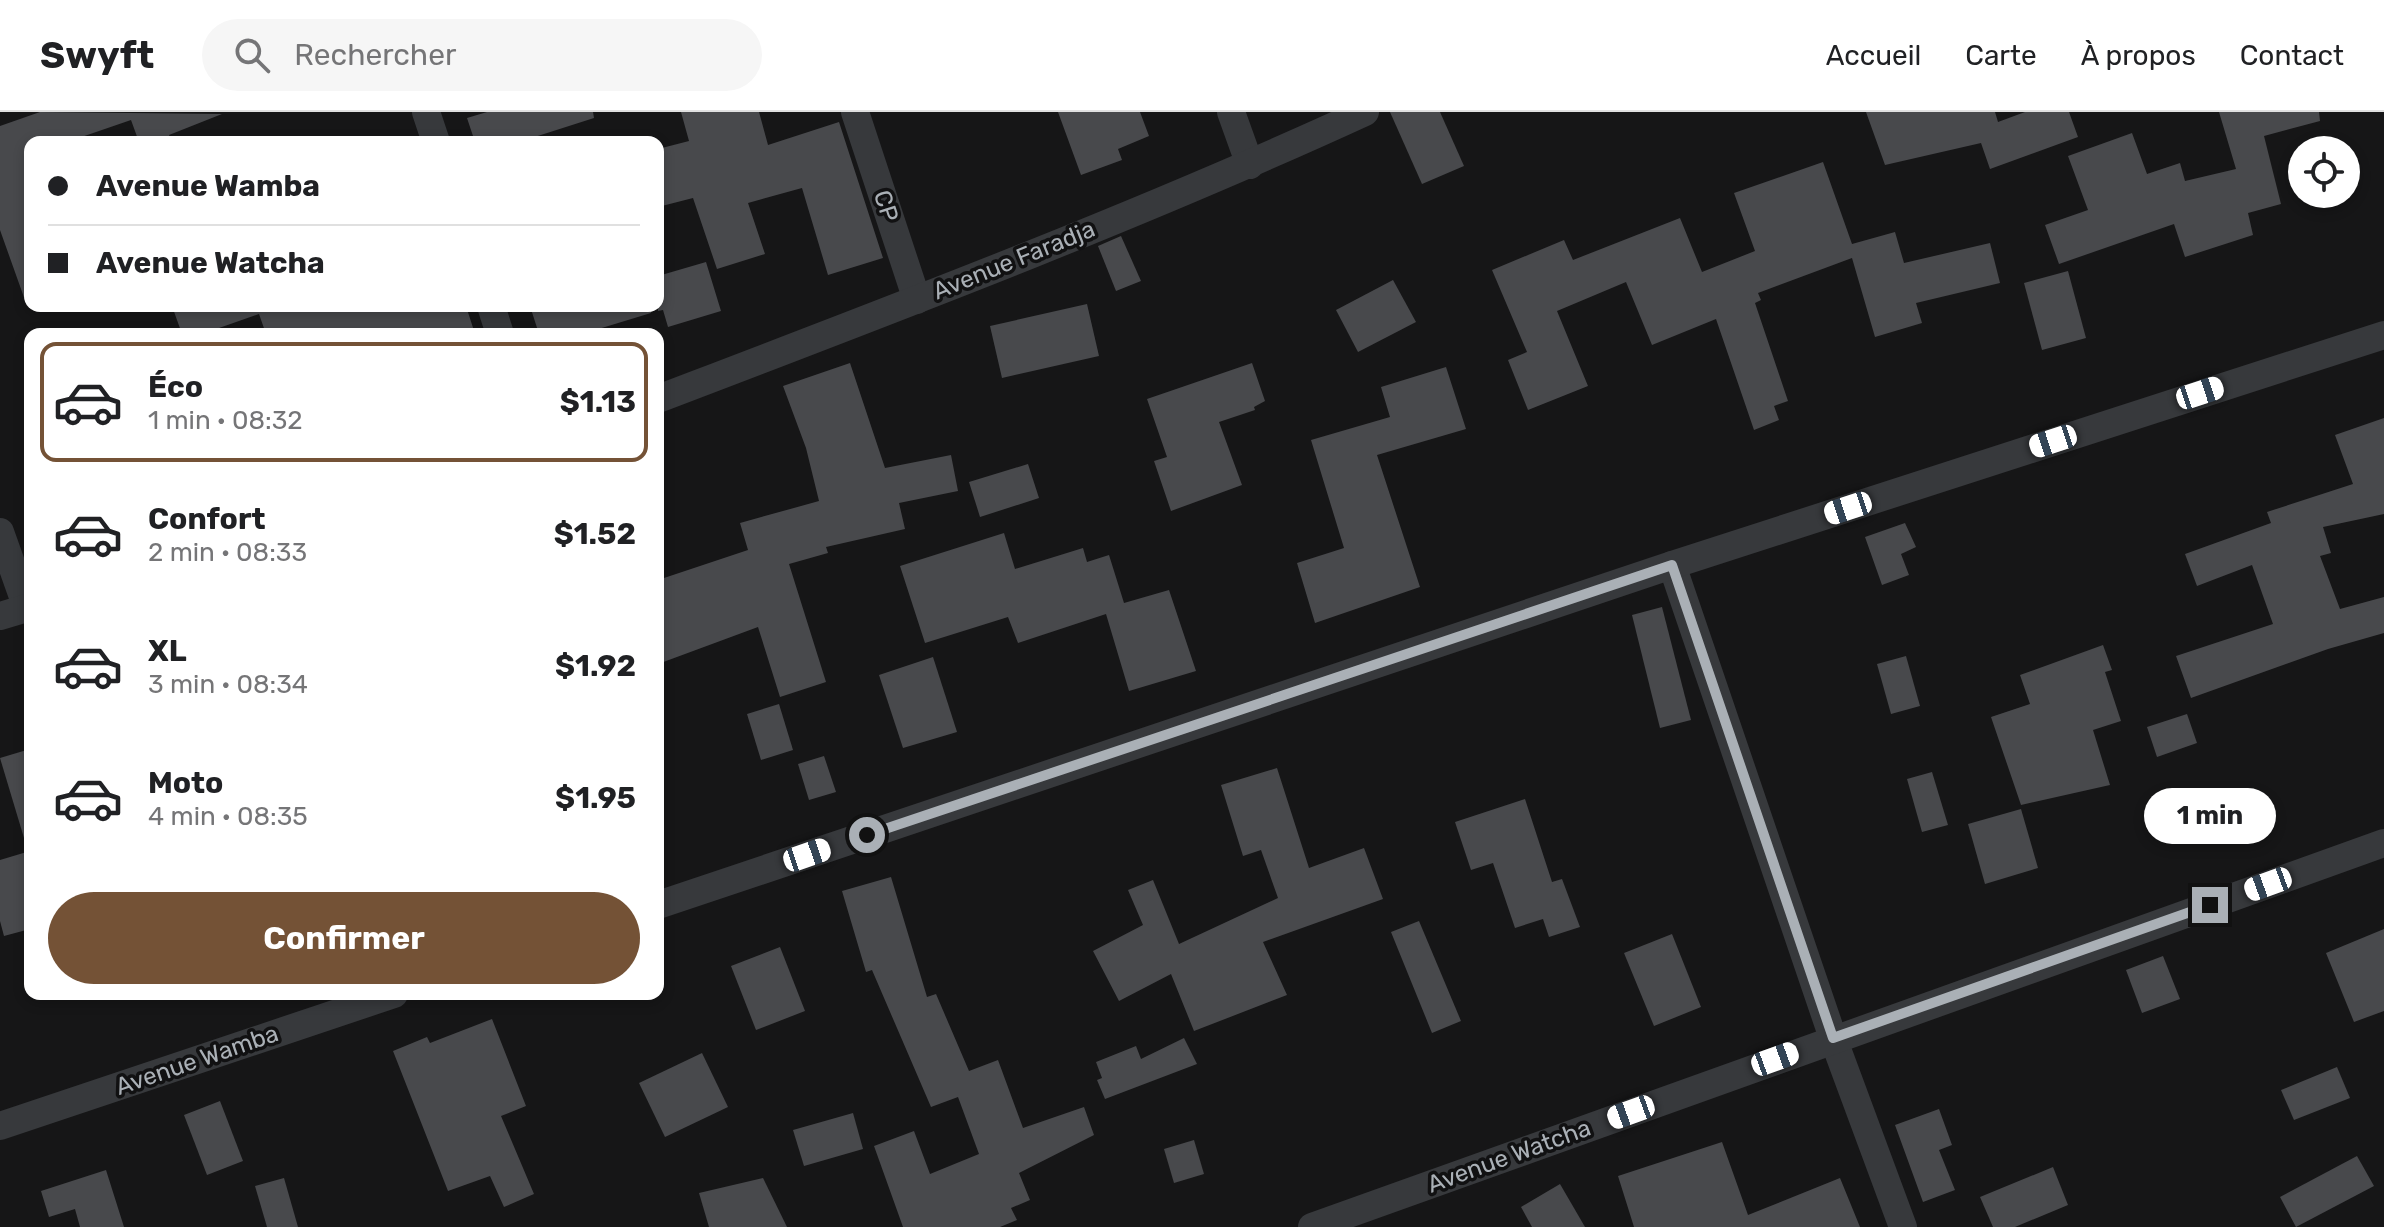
<!DOCTYPE html>
<html lang="fr">
<meta charset="utf-8">
<style>
:root{--surface:#fff;--page:#f6f6f6;--text:#202124;--muted:#757577;--line:#e0e0e0;--accent:#745236}
body{margin:0;font-family:Rubik,sans-serif;background:var(--page);color:var(--text);height:100vh;display:flex;flex-direction:column;font-size:30px;white-space:nowrap}
*{box-sizing:border-box;margin:0}
p{font-size:26px;color:var(--muted)}
.icon{flex:none;width:44px;height:44px;fill:none;stroke:currentColor;stroke-width:2;stroke-linecap:round;stroke-linejoin:round}
.map{position:relative;flex:1;overflow:hidden}
.sheet{position:absolute;left:24px;top:216px;width:640px;height:672px;display:flex;flex-direction:column;background:var(--surface);border-radius:16px;box-shadow:0 4px 12px #0003}
.sheet>*{flex:none}
.guide{position:absolute;left:24px;top:24px;width:640px;height:176px;border-radius:16px;box-shadow:0 4px 12px #0003;display:grid;align-content:center;height:176px;padding:0 24px;background:var(--surface)}
.fabs{position:absolute;left:2288px;top:24px;display:grid;gap:16px}
.fabs a{display:grid;place-items:center;width:72px;height:72px;border-radius:50%;background:var(--surface);box-shadow:0 4px 12px #0003;font-size:40px}
.end{position:absolute;width:36px;height:36px;margin:-18px;border:10px solid #aab0b6;background:#111;box-shadow:0 0 0 4px #111}
.from{border-radius:50%}
.bubble{position:absolute;height:56px;border-radius:28px;background:var(--surface);box-shadow:0 4px 12px #0003;font-size:26px;font-weight:700;line-height:56px;text-align:center}
.car{position:absolute;width:24px;height:48px;margin:-24px -12px;border-radius:10px;box-shadow:0 0 6px 2px #0007;background:linear-gradient(#fff 24%,#345 0 40%,#fff 0 76%,#345 0 86%,#fff 0)}
.guide b{display:flex;align-items:center;gap:28px;height:76px;font-size:30px}
.guide b+b{border-top:2px solid var(--line)}
.guide i{width:20px;height:20px;background:var(--text)}
ul{padding:14px 0 0;list-style:none}
li{display:flex;align-items:center;gap:24px;height:120px;margin:0 16px 12px;padding:0 8px;border:4px solid transparent;border-radius:16px}
li div{flex:1}
li b{display:block;font-size:30px}
li em{font-style:normal;font-weight:700}
li.current{border-color:var(--accent)}
li>.icon{width:72px;height:72px;stroke-width:1.5}
.button{display:flex;gap:16px;margin-top:auto;padding:16px 24px}
.button a{flex:1;height:92px;border-radius:48px;background:var(--accent);color:#fff;font-size:32px;font-weight:700;line-height:92px;text-align:center}
header{display:flex;align-items:center;gap:48px;box-sizing:border-box;height:112px;padding:0 40px;background:var(--surface);border-bottom:2px solid var(--line)}
header strong{font-size:38px}
nav{display:flex;gap:44px;margin-inline-start:auto;font-size:28px}
.search{width:560px;height:72px;background:var(--page);display:flex;align-items:center;gap:20px;box-sizing:border-box;padding:0 28px;border-radius:44px;color:var(--muted);font-size:30px}
.map>svg:first-child{display:block}
</style>
<header>
<strong>Swyft</strong>
<div class="search"><svg class="icon" aria-label="search" viewBox="0 0 24 24"><circle cx="10" cy="10" r="6"/><path d="M15 15l6 6"/></svg>Rechercher</div>
<nav><a>Accueil</a><a>Carte</a><a>À propos</a><a>Contact</a></nav>
</header>
<div class="map">
<svg width="2384" height="1115" viewBox="0 0 2384 1115">
<rect width="100%" height="100%" fill="#161617"/>
<g fill="#48494c">
<polygon points="40,0 222,2 169,23 172,30 139,30 131,8 67,30 30,30 30,190 26,191 0,118 0,14"/>
<polygon points="487,0 593,0 594,6 519,30 475,30 467,6"/>
<polygon points="681,0 759,0 768,33 839,10 883,146 828,163 802,76 748,91 765,142 717,157 693,86 658,95 658,37 689,29"/>
<polygon points="1058,0 1140,0 1149,24 1118,37 1122,48 1081,63"/>
<polygon points="1390,0 1440,0 1464,54 1422,72"/>
<polygon points="1866,0 1995,0 1998,10 2025,0 2069,0 2078,25 1990,57 1981,31 1885,53"/>
<polygon points="2219,0 2319,0 2320,9 2264,24 2281,92 2248,101 2253,123 2185,145 2174,112 2059,152 2045,113 2088,98 2068,44 2132,21 2147,62 2180,51 2185,69 2236,57"/>
<polygon points="1823,50 1852,132 1895,120 1904,151 1990,131 2000,171 1916,191 1922,211 1875,225 1852,146 1758,181 1761,188 1755,191 1788,289 1774,294 1779,308 1754,318 1716,207 1652,233 1626,170 1557,199 1588,274 1528,298 1508,248 1527,240 1492,158 1564,128 1573,148 1680,106 1702,160 1755,139 1734,81"/>
<polygon points="1121,124 1141,169 1116,179 1098,134"/>
<polygon points="706,150 721,199 668,215 663,198 658,199 658,164"/>
<polygon points="2068,159 2086,226 2042,238 2024,171"/>
<polygon points="1393,168 1416,210 1358,240 1336,198"/>
<polygon points="1087,192 1099,244 1002,266 990,214"/>
<polygon points="172,194 466,194 475,222 266,222 259,202 202,222 182,222"/>
<polygon points="530,194 650,194 651,201 582,222 539,222"/>
<polygon points="850,251 885,356 951,343 958,379 899,391 905,417 826,435 828,441 789,452 826,570 780,585 758,515 658,552 658,468 748,438 740,411 819,389 806,336 783,274"/>
<polygon points="1252,251 1265,289 1254,295 1255,298 1219,310 1242,373 1171,399 1154,349 1167,345 1147,287"/>
<polygon points="1446,255 1466,317 1377,343 1420,475 1315,511 1297,451 1344,436 1311,328 1390,305 1381,275"/>
<polygon points="2384,306 2384,402 2323,415 2331,441 2320,444 2340,497 2384,485 2384,521 2328,537 2191,586 2176,544 2273,512 2252,453 2197,474 2185,442 2271,411 2267,400 2353,372 2335,323"/>
<polygon points="1028,352 1039,386 980,405 969,370"/>
<polygon points="1905,411 1916,435 1901,442 1909,463 1882,473 1865,425"/>
<polygon points="1004,421 1015,457 1083,436 1087,450 1109,443 1124,491 1169,478 1196,559 1129,579 1106,502 1018,531 1008,505 925,531 900,454"/>
<polygon points="1662,495 1691,608 1660,616 1632,503"/>
<polygon points="2103,533 2112,558 2105,560 2121,609 2093,618 2110,673 2021,693 1991,605 2030,592 2020,563"/>
<polygon points="1906,544 1920,594 1891,602 1877,552"/>
<polygon points="933,545 957,620 903,636 879,563"/>
<polygon points="779,592 793,638 761,648 747,602"/>
<polygon points="2187,602 2197,631 2157,645 2147,615"/>
<polygon points="30,637 30,725 24,726 0,646"/>
<polygon points="824,644 836,680 809,688 798,652"/>
<polygon points="1277,656 1309,756 1364,736 1383,787 1263,830 1287,883 1194,919 1171,862 1119,889 1093,839 1143,813 1128,778 1153,768 1179,832 1278,786 1261,738 1243,744 1221,673"/>
<polygon points="1932,660 1948,713 1922,720 1907,667"/>
<polygon points="1525,687 1552,770 1562,767 1580,815 1549,825 1543,807 1515,816 1493,751 1471,758 1455,710"/>
<polygon points="2021,697 2038,756 1985,772 1968,712"/>
<polygon points="30,739 30,817 4,824 0,809 0,748"/>
<polygon points="891,765 927,885 936,882 969,959 998,948 1023,1016 1084,995 1094,1023 1019,1061 1030,1088 1011,1096 1017,1108 1000,1115 903,1115 874,1034 914,1019 930,1062 979,1042 958,985 931,995 872,858 866,860 842,779"/>
<polygon points="1419,809 1461,909 1432,921 1391,820"/>
<polygon points="2384,817 2384,899 2354,910 2326,841"/>
<polygon points="1672,822 1701,895 1654,914 1624,841"/>
<polygon points="780,835 805,899 756,918 731,854"/>
<polygon points="2163,844 2180,887 2142,901 2126,858"/>
<polygon points="492,907 526,994 501,1004 534,1082 504,1095 490,1064 448,1079 393,939 427,925 430,931"/>
<polygon points="1184,926 1197,952 1105,987 1097,968 1102,966 1096,950 1136,934 1141,947"/>
<polygon points="702,941 728,995 665,1025 639,971"/>
<polygon points="2337,955 2350,986 2294,1008 2281,978"/>
<polygon points="220,989 243,1049 207,1063 184,1003"/>
<polygon points="1939,997 1952,1033 1939,1038 1955,1078 1923,1090 1895,1013"/>
<polygon points="853,1001 863,1037 804,1054 793,1018"/>
<polygon points="1194,1028 1204,1062 1174,1071 1164,1037"/>
<polygon points="1722,1030 1748,1103 1840,1066 1860,1115 1634,1115 1618,1064"/>
<polygon points="2357,1044 2374,1074 2296,1115 2280,1085"/>
<polygon points="2053,1055 2068,1093 2015,1115 1993,1115 1980,1085"/>
<polygon points="106,1058 124,1115 80,1115 75,1097 49,1105 41,1079"/>
<polygon points="284,1066 298,1115 267,1115 255,1074"/>
<polygon points="763,1066 787,1115 709,1115 699,1081"/>
<polygon points="1560,1072 1585,1115 1532,1115 1521,1095"/>
</g>
<g fill="none" stroke-linecap="round" stroke-linejoin="round">
<g stroke="#37393c" stroke-width="28">
<polyline points="426,0 436,30"/>
<polyline points="855,0 917,188"/>
<polyline points="1231,0 1250,53"/>
<polyline points="491,194 500,222"/>
<path d="M658,287c238,-91 476,-181 707,-287"/>
<polyline points="0,420 27,496"/>
<polyline points="1672,453 1833,926 1903,1115"/>
<polyline points="0,504 30,495"/>
<polyline points="658,793 1672,453 2384,223"/>
<polyline points="0,1014 394,882"/>
<polyline points="1312,1115 2384,731"/>
</g>
</g>
<g fill="none" stroke-linecap="round" stroke-linejoin="round">
<polyline stroke="#aab0b6" stroke-width="10" points="867,723 1672,453 1833,926 2210,793"/>
</g>
<g text-anchor="middle" dominant-baseline="central" stroke-width="7" stroke-linejoin="round" paint-order="stroke">
<g font-size="24" fill="#aab0b6" stroke="#111112">
<text transform="translate(886 94) rotate(72)">CP</text>
<text transform="translate(1014 148) rotate(-22)">Avenue Faradja</text>
<text transform="translate(197 948) rotate(-19)">Avenue Wamba</text>
<text transform="translate(1509 1044) rotate(-20)">Avenue Watcha</text>
</g>
</g>
</svg>
<div class="fabs">
<a><svg class="icon" aria-label="locate" viewBox="0 0 24 24"><circle cx="12" cy="12" r="6"/><path d="M12 2v4M12 18v4M2 12h4M18 12h4"/></svg></a>
</div>
<i class="end from" style="left:867px;top:723px"></i>
<i class="end" style="left:2210px;top:793px"></i>
<div class="bubble" style="left:2144px;top:676px;width:132px">1 min</div>
<i class="car" style="left:2200px;top:281px;rotate:72deg"></i>
<i class="car" style="left:2053px;top:329px;rotate:252deg"></i>
<i class="car" style="left:1848px;top:396px;rotate:252deg"></i>
<i class="car" style="left:807px;top:743px;rotate:71deg"></i>
<i class="car" style="left:2268px;top:772px;rotate:250deg"></i>
<i class="car" style="left:1775px;top:947px;rotate:70deg"></i>
<i class="car" style="left:1631px;top:1000px;rotate:250deg"></i>
<div class="guide">
<b><i class="from"></i>Avenue Wamba</b>
<b><i></i>Avenue Watcha</b>
</div>
<section class="sheet">
<ul>
<li class="current"><svg class="icon" aria-label="car" viewBox="0 0 24 24"><path d="M5 17H2v-5l4-1 3-4h7l3 4 3 1v5h-3M9 17h6M6 11h13"/><circle cx="7" cy="17" r="2"/><circle cx="17" cy="17" r="2"/></svg><div><b>Éco</b><p>1 min · 08:32</p></div><em>$1.13</em></li>
<li><svg class="icon" aria-label="car" viewBox="0 0 24 24"><path d="M5 17H2v-5l4-1 3-4h7l3 4 3 1v5h-3M9 17h6M6 11h13"/><circle cx="7" cy="17" r="2"/><circle cx="17" cy="17" r="2"/></svg><div><b>Confort</b><p>2 min · 08:33</p></div><em>$1.52</em></li>
<li><svg class="icon" aria-label="car" viewBox="0 0 24 24"><path d="M5 17H2v-5l4-1 3-4h7l3 4 3 1v5h-3M9 17h6M6 11h13"/><circle cx="7" cy="17" r="2"/><circle cx="17" cy="17" r="2"/></svg><div><b>XL</b><p>3 min · 08:34</p></div><em>$1.92</em></li>
<li><svg class="icon" aria-label="car" viewBox="0 0 24 24"><path d="M5 17H2v-5l4-1 3-4h7l3 4 3 1v5h-3M9 17h6M6 11h13"/><circle cx="7" cy="17" r="2"/><circle cx="17" cy="17" r="2"/></svg><div><b>Moto</b><p>4 min · 08:35</p></div><em>$1.95</em></li>
</ul>
<div class="button"><a>Confirmer</a></div>
</section>
</div>
